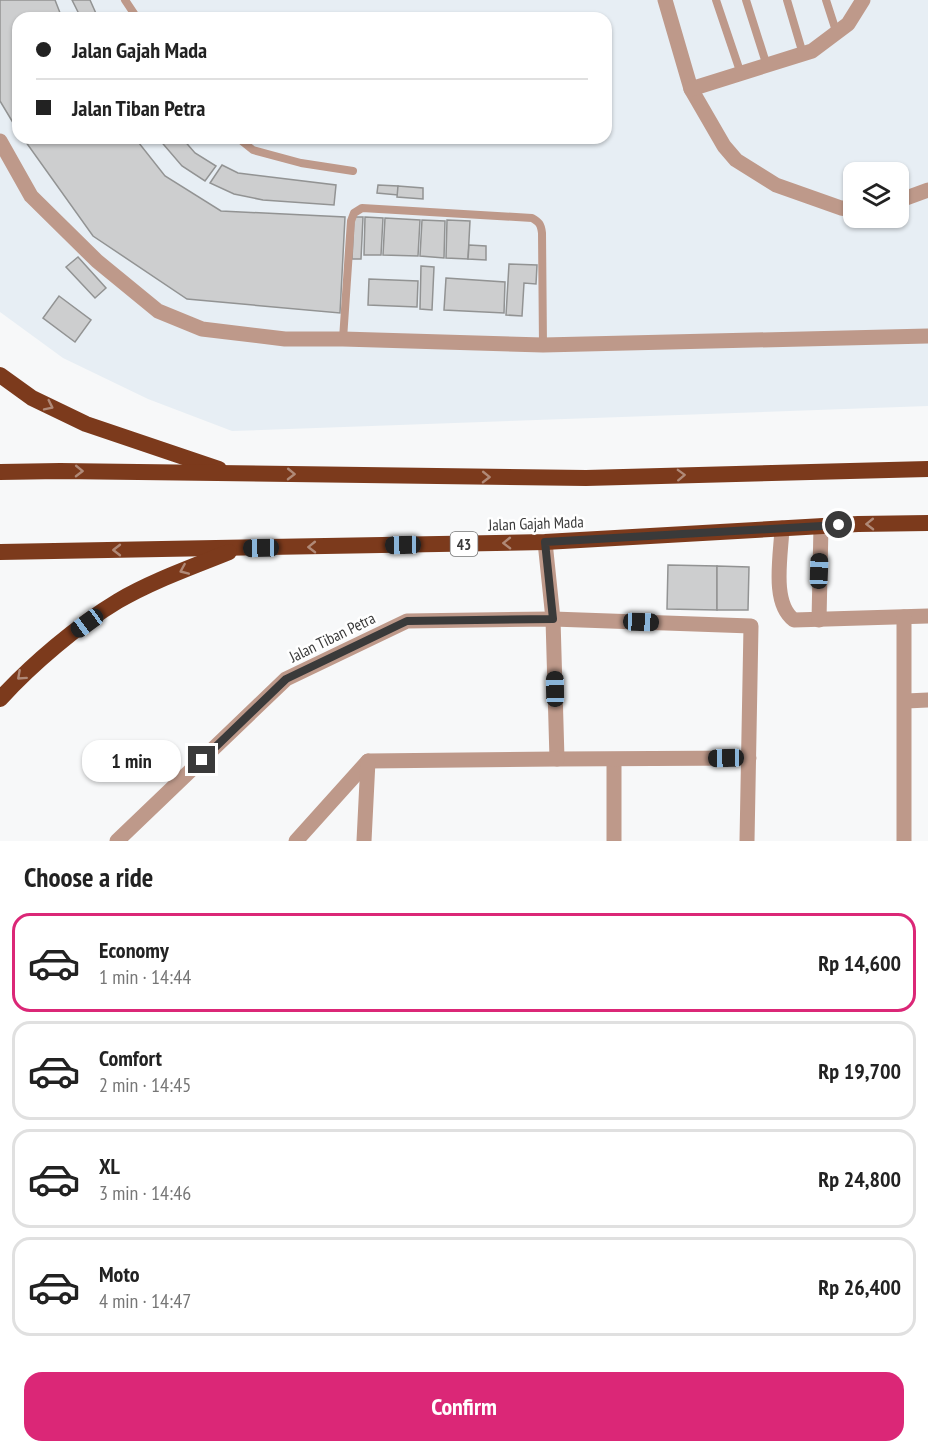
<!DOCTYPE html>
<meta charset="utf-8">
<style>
:root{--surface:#fff;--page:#f2f2f2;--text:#222;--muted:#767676;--line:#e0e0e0;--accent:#db2777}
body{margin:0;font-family:"PT Sans Narrow",sans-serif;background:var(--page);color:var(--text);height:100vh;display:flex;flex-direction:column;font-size:22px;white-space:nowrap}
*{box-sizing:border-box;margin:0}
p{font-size:20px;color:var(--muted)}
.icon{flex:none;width:33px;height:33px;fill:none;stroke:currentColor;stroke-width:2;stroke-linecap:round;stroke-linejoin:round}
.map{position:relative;height:841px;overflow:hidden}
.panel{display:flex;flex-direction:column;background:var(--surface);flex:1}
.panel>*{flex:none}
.top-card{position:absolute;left:12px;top:12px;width:600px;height:132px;border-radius:18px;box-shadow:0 2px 4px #0004;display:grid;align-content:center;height:132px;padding:0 24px;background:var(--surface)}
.fabs{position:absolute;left:843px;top:162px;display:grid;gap:12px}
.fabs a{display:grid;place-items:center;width:66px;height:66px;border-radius:12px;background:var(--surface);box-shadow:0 2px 4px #0004;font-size:30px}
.end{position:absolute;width:27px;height:27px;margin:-14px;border:8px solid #3a3a3a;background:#fff;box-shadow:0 0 0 3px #fff}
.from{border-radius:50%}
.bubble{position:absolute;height:42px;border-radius:18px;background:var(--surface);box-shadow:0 2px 4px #0004;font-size:20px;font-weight:800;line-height:42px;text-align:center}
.car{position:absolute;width:18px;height:36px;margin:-18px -9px;border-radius:8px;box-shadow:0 0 4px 2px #0007;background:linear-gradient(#222 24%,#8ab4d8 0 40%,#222 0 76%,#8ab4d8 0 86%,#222 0)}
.top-card b{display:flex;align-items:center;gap:21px;height:57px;font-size:22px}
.top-card b+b{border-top:2px solid var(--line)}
.top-card i{width:15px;height:15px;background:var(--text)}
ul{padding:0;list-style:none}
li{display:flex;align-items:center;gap:18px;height:99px;margin:0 12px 9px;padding:0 12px;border:3px solid var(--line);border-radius:18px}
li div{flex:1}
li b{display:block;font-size:22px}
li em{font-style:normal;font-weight:800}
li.active{border-color:var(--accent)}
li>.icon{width:54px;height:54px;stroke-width:1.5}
h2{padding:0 24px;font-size:27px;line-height:72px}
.primary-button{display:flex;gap:12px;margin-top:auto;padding:12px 24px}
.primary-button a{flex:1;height:69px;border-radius:18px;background:var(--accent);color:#fff;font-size:24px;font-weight:800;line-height:69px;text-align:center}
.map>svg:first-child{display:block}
</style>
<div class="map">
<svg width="928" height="841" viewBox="0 0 928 841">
<rect width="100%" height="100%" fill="#f7f8f9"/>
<path fill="#e7eef4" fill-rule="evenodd" d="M0,0h928v406l-696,25 -84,-32 -85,-41 -63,-46zM18,18h588v120h-588zM854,172h44v46h-44z"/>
<g fill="#cdcecf" stroke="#929393" stroke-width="1.5">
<polygon points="0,0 55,0 62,18 18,18 18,131 0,101"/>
<polygon points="72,0 90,0 98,18 81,18"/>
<polygon points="23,138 135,138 165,176 221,211 345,217 340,313 187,299 93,236"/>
<polygon points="158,138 182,138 195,153 216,166 205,181 182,166"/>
<polygon points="222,165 238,173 336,185 334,205 263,200 234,194 210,183"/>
<polygon points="378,185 398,186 398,195 377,193"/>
<polygon points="398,186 423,188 423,199 397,197"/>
<polygon points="354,217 363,217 361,259 352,259"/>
<polygon points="365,217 383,218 381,255 364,255"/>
<polygon points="385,218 420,220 418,256 383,255"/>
<polygon points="422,220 445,221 444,258 420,256"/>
<polygon points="447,220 470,221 468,259 446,258"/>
<polygon points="469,245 486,246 486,260 468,259"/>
<polygon points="78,257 106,288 95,298 66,267"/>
<polygon points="509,264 537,265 536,284 524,283 522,316 506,315"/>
<polygon points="421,266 434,267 432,310 420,309"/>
<polygon points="446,278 505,282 504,313 444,310"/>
<polygon points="369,279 418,281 417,307 368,305"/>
<polygon points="59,296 91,320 75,342 43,318"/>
<polygon points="668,565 717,566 717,610 667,609"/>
<polygon points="717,566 749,567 748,610 717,610"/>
</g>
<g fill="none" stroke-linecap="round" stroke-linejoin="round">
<g stroke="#be998a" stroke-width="8">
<polyline points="125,0 137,18"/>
<polyline points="716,0 741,74"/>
<polyline points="746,0 767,66"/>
<polyline points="787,0 803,54"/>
<polyline points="826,0 837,34"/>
<polyline points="238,138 253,150 301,163 353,171"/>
<path d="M343,339l8,-118 3,-8 8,-5 170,10c7,4 9,6 10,15l1,112"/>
</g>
<g stroke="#be998a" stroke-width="15">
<polyline points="665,0 691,89 724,146 736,160 776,185 841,208 854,210"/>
<polyline points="691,89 812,51 848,24 863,0"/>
<polyline points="0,141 31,196 97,261 158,311 202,329 285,339 343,339 543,345 928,336"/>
<polyline points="898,201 928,190"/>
<path d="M782,528c-1,27 -11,75 12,92l134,-4"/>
<polyline points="545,542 553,619 751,626 747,841"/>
<polyline points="819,620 821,526"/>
<polyline points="906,701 928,700"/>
<polyline points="614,760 614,841"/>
<polyline points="117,841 286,679 407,621 553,619 557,759 749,758"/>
<polyline points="296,841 368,761 557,759"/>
<polyline points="364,841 368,761"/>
<polyline points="904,841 904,617"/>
</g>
<g stroke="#7c3a1c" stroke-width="16">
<polyline points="0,375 32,398 86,424 219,469"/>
<polyline points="0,472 60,471 586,478 928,469"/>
<polyline points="0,552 545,542 858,524 928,523"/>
<path d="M0,699c32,-35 78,-74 118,-98 34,-20 74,-34 111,-49"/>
</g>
</g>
<defs><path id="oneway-chevron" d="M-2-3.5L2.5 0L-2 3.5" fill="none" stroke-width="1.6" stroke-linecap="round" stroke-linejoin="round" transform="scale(1.5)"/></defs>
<g stroke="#b08977">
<use href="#oneway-chevron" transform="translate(49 406) rotate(26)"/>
<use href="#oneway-chevron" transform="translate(79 471) rotate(1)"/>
<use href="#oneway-chevron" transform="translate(291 474) rotate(1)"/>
<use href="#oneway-chevron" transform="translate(681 475) rotate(-2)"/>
<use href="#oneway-chevron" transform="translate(486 477) rotate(1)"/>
<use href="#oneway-chevron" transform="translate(870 524) rotate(179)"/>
<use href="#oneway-chevron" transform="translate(507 543) rotate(179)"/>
<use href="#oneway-chevron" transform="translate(312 547) rotate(179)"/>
<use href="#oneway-chevron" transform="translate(117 550) rotate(180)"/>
<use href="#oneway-chevron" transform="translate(184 570) rotate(157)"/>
<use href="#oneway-chevron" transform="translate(21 676) rotate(138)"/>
</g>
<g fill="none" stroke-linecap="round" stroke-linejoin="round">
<polyline stroke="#3a3a3a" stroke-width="8" points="202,760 286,679 407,621 553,619 545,542 839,525"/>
</g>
<g text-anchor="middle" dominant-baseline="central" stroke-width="5" stroke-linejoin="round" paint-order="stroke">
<rect fill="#fff" stroke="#757575" stroke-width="1.5" x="450.5" y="532" width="27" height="24" rx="4.5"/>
<g font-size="15" font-weight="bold" fill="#3a3a3a">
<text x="464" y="544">43</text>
</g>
<g font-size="16" fill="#3a3a3a" stroke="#fff">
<text transform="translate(536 523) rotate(-2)">Jalan Gajah Mada</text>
<text transform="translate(332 637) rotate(-26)">Jalan Tiban Petra</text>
</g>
</g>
</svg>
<div class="fabs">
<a><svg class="icon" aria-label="layers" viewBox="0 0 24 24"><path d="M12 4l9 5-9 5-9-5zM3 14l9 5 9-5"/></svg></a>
</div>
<i class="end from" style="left:839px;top:525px"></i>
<i class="end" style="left:202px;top:760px"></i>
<div class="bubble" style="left:82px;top:740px;width:99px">1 min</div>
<i class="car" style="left:403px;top:545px;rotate:269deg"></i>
<i class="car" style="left:261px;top:548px;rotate:269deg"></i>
<i class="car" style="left:819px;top:571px;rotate:2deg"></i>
<i class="car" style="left:641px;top:622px;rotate:92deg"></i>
<i class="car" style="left:87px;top:623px;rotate:234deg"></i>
<i class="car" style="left:555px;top:689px;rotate:359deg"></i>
<i class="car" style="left:726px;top:758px;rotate:269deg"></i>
<div class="top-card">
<b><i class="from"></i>Jalan Gajah Mada</b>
<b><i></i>Jalan Tiban Petra</b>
</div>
</div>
<section class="panel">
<h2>Choose a ride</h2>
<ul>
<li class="active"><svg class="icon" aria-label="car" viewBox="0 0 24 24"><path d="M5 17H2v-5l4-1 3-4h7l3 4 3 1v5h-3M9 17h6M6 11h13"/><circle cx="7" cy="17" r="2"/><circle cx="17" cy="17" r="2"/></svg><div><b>Economy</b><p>1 min · 14:44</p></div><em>Rp 14,600</em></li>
<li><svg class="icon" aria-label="car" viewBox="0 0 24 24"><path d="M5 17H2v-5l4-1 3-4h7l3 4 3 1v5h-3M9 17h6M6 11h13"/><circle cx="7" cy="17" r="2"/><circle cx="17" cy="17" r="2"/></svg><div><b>Comfort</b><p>2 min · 14:45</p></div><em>Rp 19,700</em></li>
<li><svg class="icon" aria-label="car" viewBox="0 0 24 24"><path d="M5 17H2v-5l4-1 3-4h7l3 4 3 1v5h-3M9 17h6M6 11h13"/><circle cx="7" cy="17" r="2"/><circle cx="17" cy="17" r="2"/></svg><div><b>XL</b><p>3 min · 14:46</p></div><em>Rp 24,800</em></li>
<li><svg class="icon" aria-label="car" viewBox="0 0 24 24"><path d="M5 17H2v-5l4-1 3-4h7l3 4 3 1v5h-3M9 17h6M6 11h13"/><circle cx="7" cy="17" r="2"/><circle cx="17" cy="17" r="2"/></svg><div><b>Moto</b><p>4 min · 14:47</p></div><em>Rp 26,400</em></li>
</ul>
<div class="primary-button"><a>Confirm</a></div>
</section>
